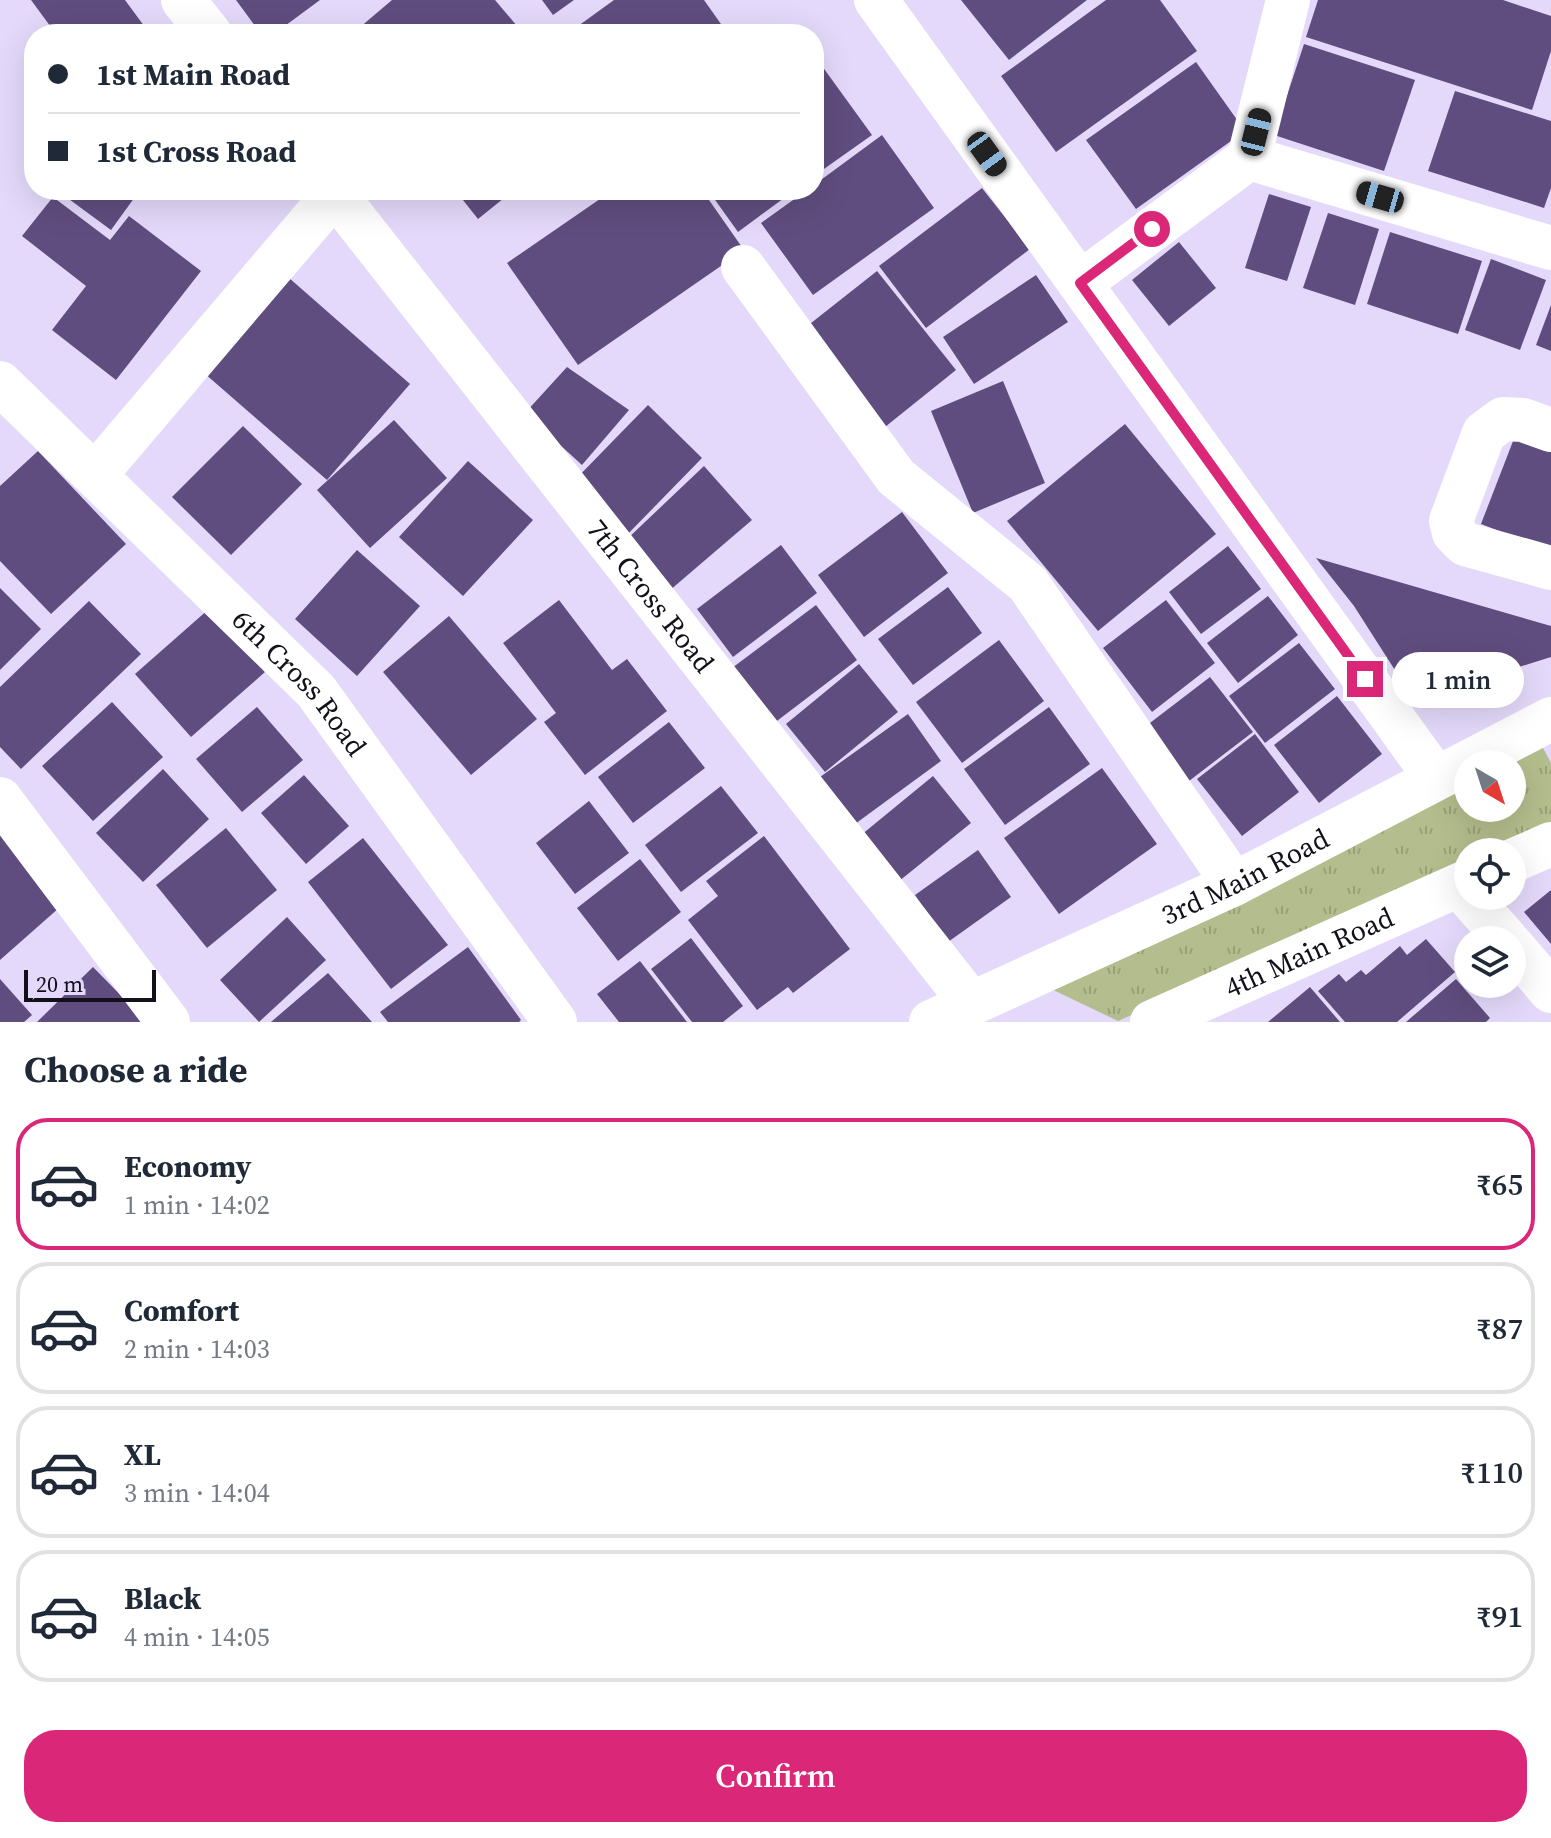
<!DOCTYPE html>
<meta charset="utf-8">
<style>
:root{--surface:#fff;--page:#f6f6f7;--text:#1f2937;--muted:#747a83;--line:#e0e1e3;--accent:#db2777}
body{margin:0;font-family:"Source Serif 4",serif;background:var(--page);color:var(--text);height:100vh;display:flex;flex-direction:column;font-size:30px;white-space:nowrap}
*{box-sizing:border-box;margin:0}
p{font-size:26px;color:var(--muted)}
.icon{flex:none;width:44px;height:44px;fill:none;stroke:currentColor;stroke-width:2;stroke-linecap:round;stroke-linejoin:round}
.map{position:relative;height:1022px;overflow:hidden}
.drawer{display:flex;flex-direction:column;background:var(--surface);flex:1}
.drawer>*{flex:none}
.banner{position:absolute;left:24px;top:24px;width:800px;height:176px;border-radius:32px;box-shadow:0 8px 32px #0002;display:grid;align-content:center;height:176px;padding:0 24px;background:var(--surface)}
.needle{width:52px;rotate:141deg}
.tools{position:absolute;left:1454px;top:750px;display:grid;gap:16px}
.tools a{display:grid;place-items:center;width:72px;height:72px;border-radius:50%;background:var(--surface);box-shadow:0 8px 32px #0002;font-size:40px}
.scale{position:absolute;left:24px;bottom:20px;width:132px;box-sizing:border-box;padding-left:8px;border:4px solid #13101b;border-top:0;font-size:22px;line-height:28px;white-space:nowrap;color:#13101b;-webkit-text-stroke:6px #e4d9fa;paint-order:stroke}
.end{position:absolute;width:36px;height:36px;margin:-18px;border:10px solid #db2777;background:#fff;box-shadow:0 0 0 4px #fff}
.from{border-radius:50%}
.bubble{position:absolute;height:56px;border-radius:28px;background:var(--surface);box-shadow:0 8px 32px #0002;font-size:26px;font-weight:600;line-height:56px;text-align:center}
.car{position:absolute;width:24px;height:48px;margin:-24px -12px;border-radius:10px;box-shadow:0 0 6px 2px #0007;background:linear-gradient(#222 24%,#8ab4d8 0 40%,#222 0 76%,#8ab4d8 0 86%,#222 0)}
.banner b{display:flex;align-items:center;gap:28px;height:76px;font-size:30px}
.banner b+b{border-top:2px solid var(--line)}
.banner i{width:20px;height:20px;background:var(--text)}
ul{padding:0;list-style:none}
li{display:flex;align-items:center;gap:24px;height:132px;margin:0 16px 12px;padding:0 8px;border:4px solid var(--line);border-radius:32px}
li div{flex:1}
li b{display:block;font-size:30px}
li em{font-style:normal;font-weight:600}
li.current{border-color:var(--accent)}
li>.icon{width:72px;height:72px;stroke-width:1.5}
h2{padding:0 24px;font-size:36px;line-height:96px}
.action{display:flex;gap:16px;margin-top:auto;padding:16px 24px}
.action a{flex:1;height:92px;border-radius:32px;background:var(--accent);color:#fff;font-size:32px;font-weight:600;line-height:92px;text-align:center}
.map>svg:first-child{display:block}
</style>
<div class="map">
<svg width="1551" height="1022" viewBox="0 0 1551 1022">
<defs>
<pattern id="park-tufts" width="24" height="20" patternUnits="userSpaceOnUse" patternTransform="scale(2)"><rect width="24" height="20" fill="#b4bd8d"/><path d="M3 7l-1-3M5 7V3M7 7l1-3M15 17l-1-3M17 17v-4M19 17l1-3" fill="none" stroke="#9aa179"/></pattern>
</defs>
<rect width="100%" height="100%" fill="#e4d9fa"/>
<polygon fill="url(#park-tufts)" points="1542,746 1551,763 1551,828 1497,852 1468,852 1468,865 1118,1021 1049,988 1468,782 1468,808 1512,808 1512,764"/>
<g fill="#604d7f">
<polygon points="31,0 125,0 150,34 56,34"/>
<polygon points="236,0 320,0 274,34 261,34"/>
<polygon points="392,0 495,0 517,26 508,34 352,34"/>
<polygon points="542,0 574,0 553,15"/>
<polygon points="614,0 704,0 728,34 567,34"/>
<polygon points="961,0 1087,0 1009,60"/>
<polygon points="1106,0 1160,0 1197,51 1056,152 1001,76"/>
<polygon points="1318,0 1503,0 1551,16 1551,51 1532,110 1306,37"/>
<polygon points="1304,44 1415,80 1384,171 1274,135"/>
<polygon points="814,55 872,135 814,176"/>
<polygon points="1196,62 1245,131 1136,209 1086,140"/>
<polygon points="1455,91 1551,121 1551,188 1544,208 1428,171"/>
<polygon points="882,135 934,208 813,295 761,223 807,190 814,190 814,185"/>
<polygon points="982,188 1030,249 926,328 879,266"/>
<polygon points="65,190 140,190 111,230 62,194"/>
<polygon points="455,190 514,190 478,219"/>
<polygon points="613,190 702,190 744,250 578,365 507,263"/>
<polygon points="708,190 795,190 738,232"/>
<polygon points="1269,194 1311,207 1287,281 1245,268"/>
<polygon points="53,197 110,240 129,216 201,271 116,380 52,330 86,286 22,236"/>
<polygon points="1328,213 1379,229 1355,305 1303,288"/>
<polygon points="1390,232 1482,261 1458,334 1367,304"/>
<polygon points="1179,242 1216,288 1169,326 1132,280"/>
<polygon points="1491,259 1546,280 1520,350 1465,330"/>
<polygon points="280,270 410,384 327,480 196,366"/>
<polygon points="877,271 956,370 885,427 806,327"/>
<polygon points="1036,275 1068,322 974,384 943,337"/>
<polygon points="1551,305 1551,351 1536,345"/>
<polygon points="567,367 629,410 582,465 525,413"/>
<polygon points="1003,381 1045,483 973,513 931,411"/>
<polygon points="648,405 702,458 623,539 569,486"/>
<polygon points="394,420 447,478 370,548 317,490"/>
<polygon points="1125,424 1216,534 1098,631 1007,521"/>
<polygon points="243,426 302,484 231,555 172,497"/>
<polygon points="1515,436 1551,449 1551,551 1481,524"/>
<polygon points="38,451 126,544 51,614 0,561 0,486"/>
<polygon points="468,461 533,520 463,596 399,537"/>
<polygon points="704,466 752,520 669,591 625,541"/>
<polygon points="902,512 948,573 864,637 818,575"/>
<polygon points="781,545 817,593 733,657 697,609"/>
<polygon points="1228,546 1261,589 1201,634 1169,592"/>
<polygon points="357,550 420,606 357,676 295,619"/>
<polygon points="1316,558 1551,626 1551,657 1414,700 1354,606"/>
<polygon points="948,587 982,633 913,685 878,639"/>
<polygon points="0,588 41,629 0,670"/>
<polygon points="1268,596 1298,635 1238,683 1207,643"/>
<polygon points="559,600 612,670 627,659 667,711 585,775 544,722 556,713 503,643"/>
<polygon points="1166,600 1215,663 1152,712 1103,648"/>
<polygon points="89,601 141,654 21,769 0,747 0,687"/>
<polygon points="816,605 857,660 769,727 728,671"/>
<polygon points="210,608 265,672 191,737 135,674"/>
<polygon points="449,616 537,719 471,775 383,672"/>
<polygon points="999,640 1044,701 962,763 916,702"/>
<polygon points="1299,643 1335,689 1265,743 1229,696"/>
<polygon points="859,664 898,712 825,772 786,724"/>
<polygon points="1210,677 1253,732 1189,781 1146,726"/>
<polygon points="1337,696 1382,754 1319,803 1274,745"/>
<polygon points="112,702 163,757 93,821 42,766"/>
<polygon points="257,707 303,760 242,812 196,759"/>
<polygon points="1049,707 1090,764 1005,825 964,769"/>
<polygon points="908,714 941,761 855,824 820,777"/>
<polygon points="669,722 705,768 633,823 598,777"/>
<polygon points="1255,734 1299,792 1242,836 1197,779"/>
<polygon points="1102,768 1157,844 1059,914 1004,838"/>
<polygon points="163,769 209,819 143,882 96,833"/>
<polygon points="304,775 349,826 306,864 261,813"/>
<polygon points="933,776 971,823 893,886 855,840"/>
<polygon points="721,786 758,833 681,892 645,845"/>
<polygon points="589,801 629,853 575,894 536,843"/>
<polygon points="0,823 68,900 0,960"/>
<polygon points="226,828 277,890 207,948 156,885"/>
<polygon points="764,836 850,949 793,993 788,987 757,1010 688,920 718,896 706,881"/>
<polygon points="363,838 448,945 391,989 308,882"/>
<polygon points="978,850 1011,897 948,942 915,895"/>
<polygon points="640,859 681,912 618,961 577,908"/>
<polygon points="1551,890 1551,944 1524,912"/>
<polygon points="287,917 326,960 259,1022 220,980"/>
<polygon points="691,938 743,1006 723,1022 692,1022 651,969"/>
<polygon points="1426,939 1455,972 1397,1022 1345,1022 1318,991 1339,974 1346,982 1361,970 1366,975 1400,946 1407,955"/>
<polygon points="468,947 521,1020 519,1022 388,1022 380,1012"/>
<polygon points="640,961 687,1022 619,1022 597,994"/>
<polygon points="93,967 147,1022 37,1022"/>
<polygon points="328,973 372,1022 271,1022"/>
<polygon points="0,979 32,1015 24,1022 0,1022"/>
<polygon points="1456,979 1490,1018 1486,1022 1406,1022"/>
<polygon points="1310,987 1340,1022 1268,1022"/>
</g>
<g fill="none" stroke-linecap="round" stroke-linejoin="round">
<g stroke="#fff" stroke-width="44">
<polyline points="183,0 210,34"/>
<polyline points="876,0 1436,778"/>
<polyline points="1249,158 1551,248"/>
<polyline points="1249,158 1288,0"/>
<path id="s1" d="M332,190l639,813"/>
<polyline points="743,267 896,477 1028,584 1234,884"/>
<polyline points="1080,283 1249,158"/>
<path id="s2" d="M0,383l316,308 239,331"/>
<polyline points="1551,430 1523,420 1503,419 1484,433 1451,521 1454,533 1465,544 1551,568"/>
<polyline points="95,475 335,193"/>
<polyline points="0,799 168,1022"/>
<polyline points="1512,861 1551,844"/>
<polyline points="1468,896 1507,940"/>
<polyline points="1512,946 1551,991"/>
<path id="s3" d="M931,1022l303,-138 317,-165"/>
<path id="s4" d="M1152,1022l316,-141"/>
</g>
</g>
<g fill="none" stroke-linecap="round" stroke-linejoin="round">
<polyline stroke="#db2777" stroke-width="10" points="1152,229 1080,283 1365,679"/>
</g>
<g text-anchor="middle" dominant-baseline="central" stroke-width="8" stroke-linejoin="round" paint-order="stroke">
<g font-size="28" fill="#13101b" stroke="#e4d9fa">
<text stroke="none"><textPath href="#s1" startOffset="516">7th Cross Road</textPath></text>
<text stroke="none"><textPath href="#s2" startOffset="424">6th Cross Road</textPath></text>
<text stroke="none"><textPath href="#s3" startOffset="346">3rd Main Road</textPath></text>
<text stroke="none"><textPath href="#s4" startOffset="172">4th Main Road</textPath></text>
</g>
</g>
</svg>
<div class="tools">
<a><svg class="needle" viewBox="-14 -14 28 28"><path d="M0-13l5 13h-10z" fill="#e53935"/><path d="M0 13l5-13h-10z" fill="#747a83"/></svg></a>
<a><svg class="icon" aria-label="locate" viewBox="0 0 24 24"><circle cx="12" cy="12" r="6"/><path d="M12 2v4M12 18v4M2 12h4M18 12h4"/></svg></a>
<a><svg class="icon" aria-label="layers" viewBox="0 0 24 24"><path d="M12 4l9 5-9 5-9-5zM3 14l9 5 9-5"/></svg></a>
</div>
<div class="scale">20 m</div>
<i class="end from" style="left:1152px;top:229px"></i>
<i class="end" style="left:1365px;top:679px"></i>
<div class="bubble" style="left:1392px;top:652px;width:132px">1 min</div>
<i class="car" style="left:1256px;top:132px;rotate:14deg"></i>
<i class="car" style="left:987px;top:154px;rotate:144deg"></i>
<i class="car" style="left:1380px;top:197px;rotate:286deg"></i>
<div class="banner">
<b><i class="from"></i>1st Main Road</b>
<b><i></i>1st Cross Road</b>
</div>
</div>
<section class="drawer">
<h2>Choose a ride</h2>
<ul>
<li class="current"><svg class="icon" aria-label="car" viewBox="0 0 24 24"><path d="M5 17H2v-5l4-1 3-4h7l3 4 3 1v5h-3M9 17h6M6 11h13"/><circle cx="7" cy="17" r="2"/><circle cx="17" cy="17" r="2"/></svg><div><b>Economy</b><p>1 min · 14:02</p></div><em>₹65</em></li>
<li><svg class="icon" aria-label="car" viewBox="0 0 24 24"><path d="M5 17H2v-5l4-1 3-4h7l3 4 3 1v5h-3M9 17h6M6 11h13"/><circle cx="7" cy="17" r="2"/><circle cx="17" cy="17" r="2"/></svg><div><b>Comfort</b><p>2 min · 14:03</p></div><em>₹87</em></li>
<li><svg class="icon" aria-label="car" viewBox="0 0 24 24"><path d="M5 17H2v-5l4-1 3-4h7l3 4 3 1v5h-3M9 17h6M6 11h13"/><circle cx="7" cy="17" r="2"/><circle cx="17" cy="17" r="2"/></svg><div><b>XL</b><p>3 min · 14:04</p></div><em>₹110</em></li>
<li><svg class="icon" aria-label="car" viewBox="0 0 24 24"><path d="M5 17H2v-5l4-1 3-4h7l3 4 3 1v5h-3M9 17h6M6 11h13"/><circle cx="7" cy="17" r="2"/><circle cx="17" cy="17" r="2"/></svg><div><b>Black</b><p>4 min · 14:05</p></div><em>₹91</em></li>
</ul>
<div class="action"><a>Confirm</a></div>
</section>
